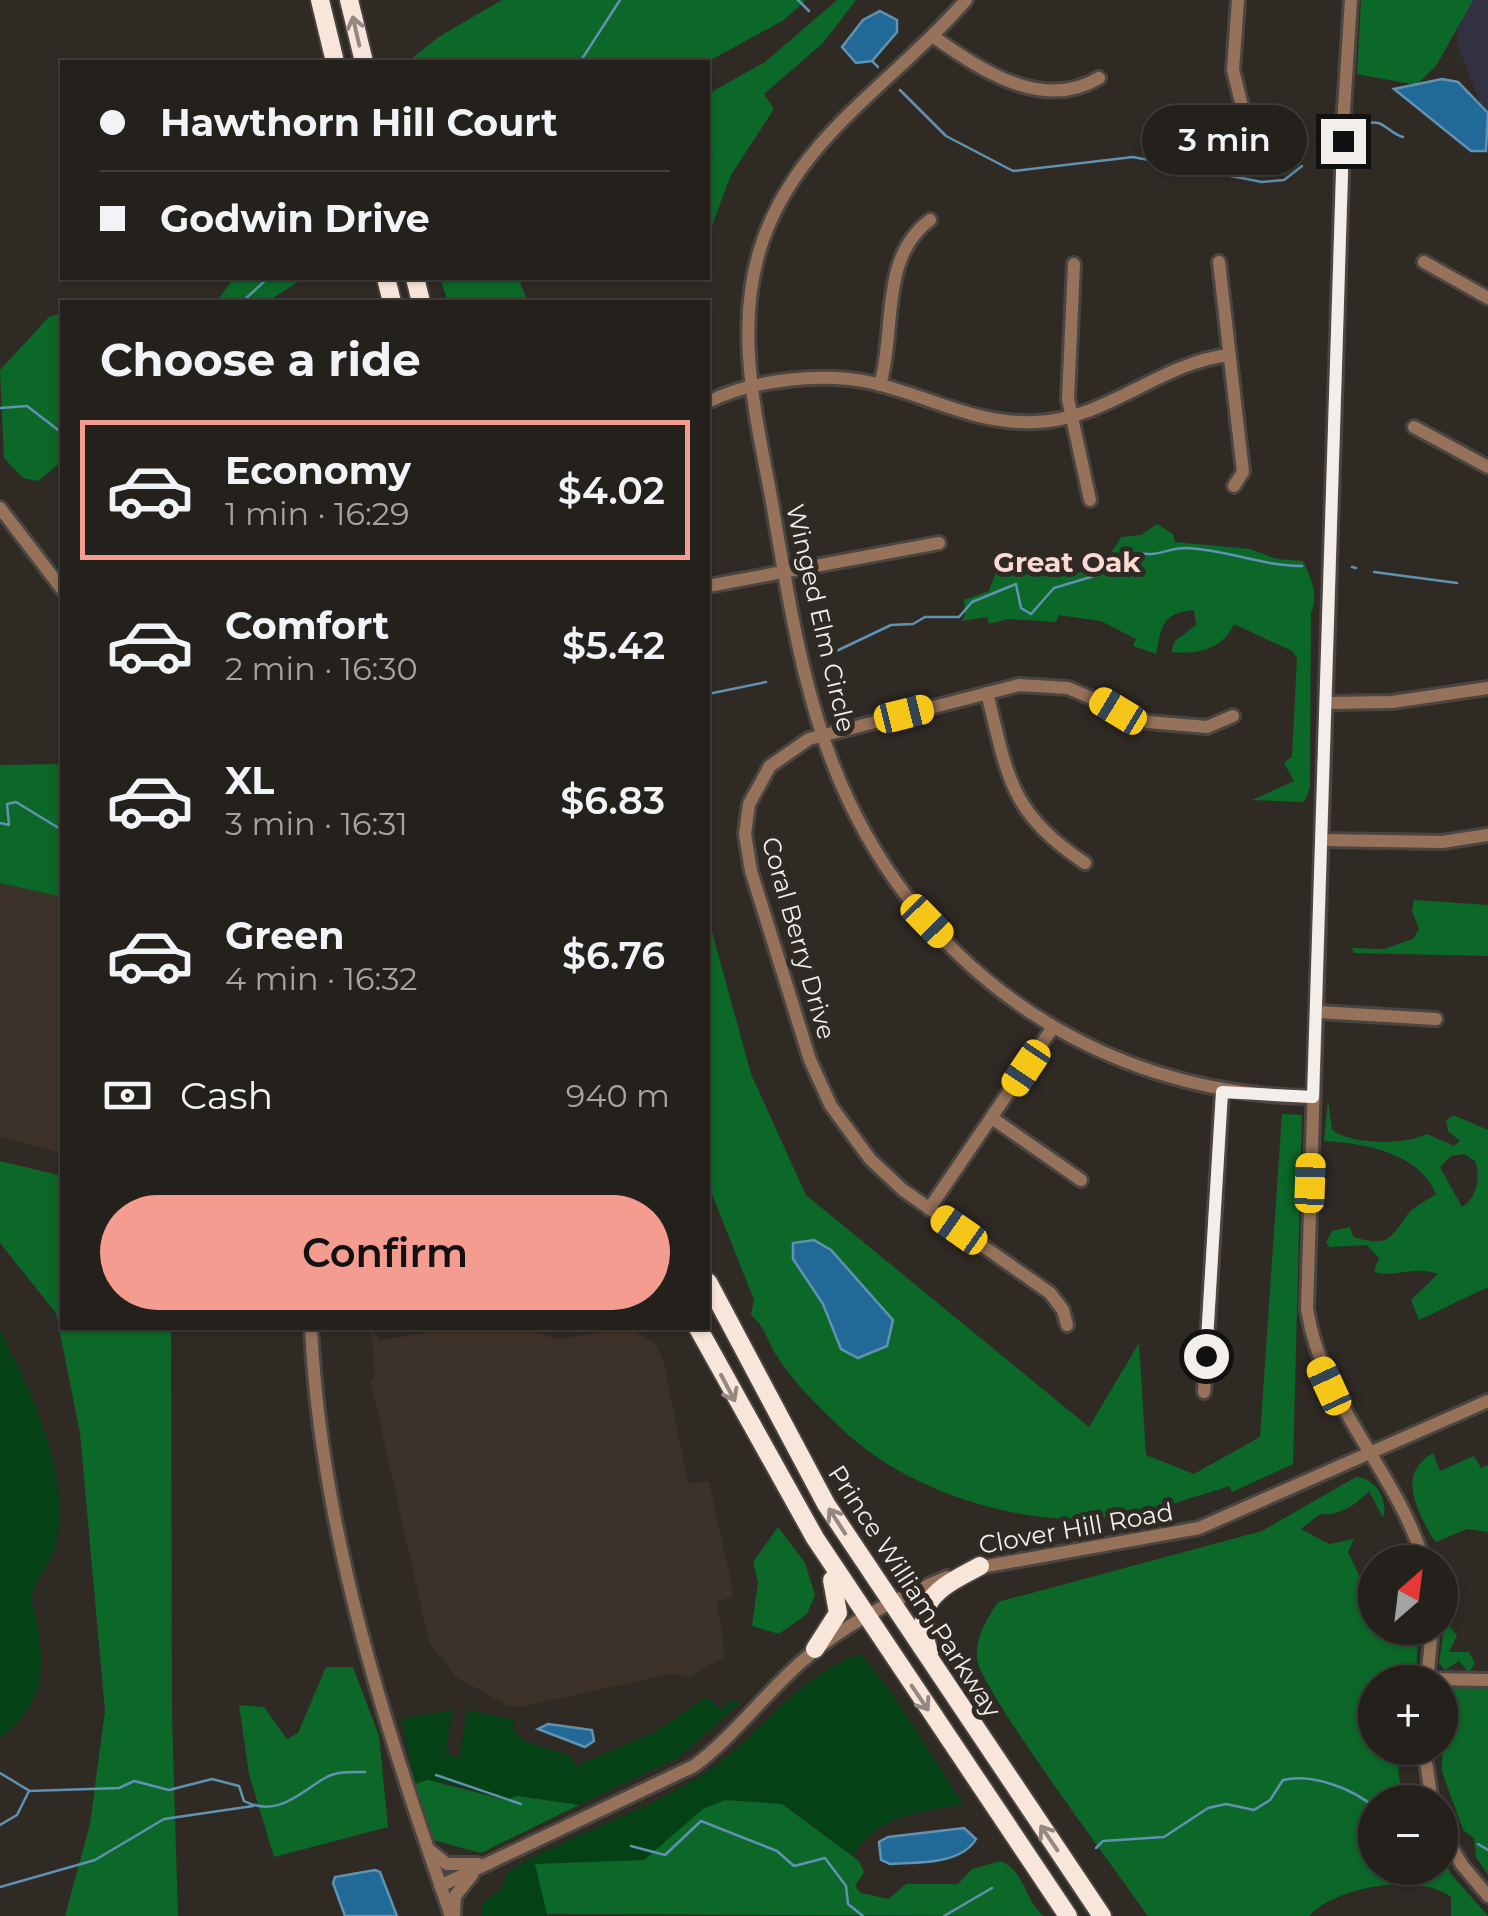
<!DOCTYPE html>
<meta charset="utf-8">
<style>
:root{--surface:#24201c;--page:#302d29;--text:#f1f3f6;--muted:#a3a3a3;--line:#413e3b;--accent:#f59c90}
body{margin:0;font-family:Montserrat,sans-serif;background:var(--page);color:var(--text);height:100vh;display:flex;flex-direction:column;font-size:38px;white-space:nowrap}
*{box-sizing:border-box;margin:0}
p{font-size:32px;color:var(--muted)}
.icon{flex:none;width:55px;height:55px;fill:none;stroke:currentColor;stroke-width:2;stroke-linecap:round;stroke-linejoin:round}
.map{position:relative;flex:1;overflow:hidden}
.panel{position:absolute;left:60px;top:300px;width:650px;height:1030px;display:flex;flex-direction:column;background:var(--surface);border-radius:0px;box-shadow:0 2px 8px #0004,0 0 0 2px var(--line)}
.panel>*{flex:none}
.hud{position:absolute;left:60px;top:60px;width:650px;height:220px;border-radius:0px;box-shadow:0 2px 8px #0004,0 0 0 2px var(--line);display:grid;align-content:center;height:220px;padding:0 40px;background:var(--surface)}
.needle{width:65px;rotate:28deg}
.tools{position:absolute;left:1358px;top:1545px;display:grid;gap:20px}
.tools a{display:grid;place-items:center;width:100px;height:100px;border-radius:50%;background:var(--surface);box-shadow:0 2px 8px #0004,0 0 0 2px var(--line);font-size:50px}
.end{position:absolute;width:45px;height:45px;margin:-22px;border:12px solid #f2eeea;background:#111;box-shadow:0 0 0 5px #111}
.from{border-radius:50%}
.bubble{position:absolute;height:70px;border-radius:35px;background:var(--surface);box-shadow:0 2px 8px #0004,0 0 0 2px var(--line);font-size:32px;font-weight:600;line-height:70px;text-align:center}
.car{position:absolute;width:30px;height:60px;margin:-30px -15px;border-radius:12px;box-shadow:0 0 8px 2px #0007;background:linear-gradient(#f5c518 24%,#345 0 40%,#f5c518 0 76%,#345 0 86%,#f5c518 0)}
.hud b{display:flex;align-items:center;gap:35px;height:95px;font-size:38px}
.hud b+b{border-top:2px solid var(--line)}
.hud i{width:25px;height:25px;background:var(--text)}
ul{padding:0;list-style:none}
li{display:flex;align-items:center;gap:30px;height:140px;margin:0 20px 15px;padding:0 20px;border:5px solid transparent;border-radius:0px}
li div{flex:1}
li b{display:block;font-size:38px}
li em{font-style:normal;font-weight:600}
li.active{border-color:var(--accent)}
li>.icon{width:90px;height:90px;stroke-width:1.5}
h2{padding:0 40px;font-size:45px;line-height:120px}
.pay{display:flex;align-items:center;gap:25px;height:110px;padding:0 40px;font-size:38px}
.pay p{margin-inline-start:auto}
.button{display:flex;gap:20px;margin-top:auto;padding:20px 40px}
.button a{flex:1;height:115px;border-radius:60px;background:var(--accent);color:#111;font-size:40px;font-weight:600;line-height:115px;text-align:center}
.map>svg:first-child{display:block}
</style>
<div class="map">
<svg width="1488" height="1916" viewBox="0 0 1488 1916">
<rect width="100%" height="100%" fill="#302a25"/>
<g fill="#3d3229">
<polygon points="0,883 62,897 62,1154 0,1136"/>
<polygon points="453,1328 522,1328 559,1339 627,1328 652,1341 663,1359 688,1483 709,1482 734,1596 717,1602 725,1656 691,1676 670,1674 520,1707 507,1705 456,1677 429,1642 371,1382 375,1376 371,1330 380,1340"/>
</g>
<polygon fill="#333041" points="1460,0 1488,0 1488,124 1457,43"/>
<g fill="#044216">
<path d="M0,1330c31,62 71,142 56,214 -4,20 -23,36 -24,56 0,9 4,14 5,22 9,53 6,82 -37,116z"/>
<path d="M861,1654l31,39 71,111c-42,8 -87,11 -110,52l-71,-52 -58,-4 -80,60 -17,2 -80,52 5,2h-70v-12l19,-15 7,-18c62,-37 133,-57 194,-96 56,-36 94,-100 159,-121z"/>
<polygon points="706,1697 722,1709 732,1700 742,1701 679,1757 579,1805 517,1796 506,1800 446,1782 415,1784 401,1719 452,1710 446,1753 459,1758 467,1710 514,1720 513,1730 524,1741 571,1756 576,1766 656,1731"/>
</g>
<g fill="#0c6828" fill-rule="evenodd">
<polygon points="502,0 806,0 784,20 707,62 407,62 440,36"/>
<polygon points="837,0 856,0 823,43 764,94 774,109 731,175 708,236 708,167 713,155 708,152 708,94 765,62"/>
<polygon points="1361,0 1473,0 1436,66 1416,85 1357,74"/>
<polygon points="234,278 304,278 267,302 216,302"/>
<polygon points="440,278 518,278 528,302 448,302"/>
<polygon points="62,313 62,461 38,481 23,478 4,458 0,370 49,317"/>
<path d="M1157,524l16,10 2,8 75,7 27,10 26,2c8,17 16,35 8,52l-1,175 -6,14 -52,-2 42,-19 -10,-18 8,-7 5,-98 -5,-7 -58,-27c-11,25 -37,31 -63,28l4,-11 21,-16 -2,-15c-32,3 -32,15 -38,44l-23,-8 3,-7 -35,-18 -42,-6 -3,7 -48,-3 -19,5 -2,-7 -26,4 4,-5 -1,-16 25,-9 7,-19 8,-5c45,16 94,15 117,-30l20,-2z"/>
<polygon points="62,764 62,897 0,883 0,765"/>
<polygon points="1414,900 1488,905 1488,956 1354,953 1352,948 1384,949 1413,939 1419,929 1412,911"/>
<path d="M708,917l43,157 55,121 283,232 50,-84 7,112 48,19 66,-37 22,-323 20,1 -9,349 -61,28 -3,-6c-50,16 -103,35 -157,33 -78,-1 -175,-36 -231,-91 -23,-22 -50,-48 -66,-75 -9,-15 -10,-26 -24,-38l3,-15 -46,-116z"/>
<path d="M1328,1100l4,30c20,15 74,15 95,4l27,12 6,-5 -12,-10 -2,-10 7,-6 35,15v157l-69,33 -8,-20 27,-26c-23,-9 -44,4 -64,-2l5,-14 -12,-13 -37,2 -4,-4 6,-12 18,-4 3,10c36,10 36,3 55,-23 6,-8 20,-14 28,-20 -17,-42 -74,-51 -112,-53zM1464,1154l11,7c6,16 2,37 -13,46l-22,-40 11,-11z"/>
<polygon points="0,1161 62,1176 62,1328 171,1328 172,1718 178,1916 65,1916 90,1824 105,1711 80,1433 56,1313 0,1243"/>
<path d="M1433,1453l7,18 34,-15 7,12 7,-3v67l-21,-3 -31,13 -6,-8c-15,-29 -32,-61 3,-81z"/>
<path d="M1356,1477c19,1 33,22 27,41l-14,-27c-11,13 -32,26 -49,23l-19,15 28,15 25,-5 -6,13 14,29 13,-4v51h43l-2,54h-41v66h29l-6,23 6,31h-29v66h65v-17l11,23 37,42h-37v-19c-33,-25 -116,-10 -142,19h-161c-25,-36 -170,-230 -171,-257 -1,-24 9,-38 21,-57l264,-71z"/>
<polygon points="778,1527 805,1563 815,1595 807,1614 779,1634 752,1626 758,1582 753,1562"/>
<polygon points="1440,1569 1449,1625 1457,1636 1449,1652 1469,1652 1475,1663 1469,1673 1459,1661 1445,1670 1439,1663 1443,1635"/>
<polygon points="326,1667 353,1667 379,1736 388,1827 274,1857 249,1774 239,1705 264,1707 287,1739 298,1733"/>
<polygon points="1488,1685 1488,1875 1476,1857 1474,1838 1463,1830 1442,1772 1443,1689"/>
<polygon points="428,1780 506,1800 517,1796 579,1805 481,1853 433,1840 415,1784"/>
<path d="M725,1800l57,4 77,57 5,11 -9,14 6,7 28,6 17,-15h52l14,-15 29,-8c25,12 23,39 43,55l-497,-2 -12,-50 109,-4 59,-51z"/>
</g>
<g fill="#216a98" stroke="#6092b1" stroke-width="2.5">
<polygon points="880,11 897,20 897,32 872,61 856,63 842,47 863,20"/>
<polygon points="1442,79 1458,82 1488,113 1486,151 1471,151 1394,89"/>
<polygon points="814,1240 831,1250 893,1320 887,1346 858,1358 841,1349 823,1304 793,1259 793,1243"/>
<polygon points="548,1724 592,1730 594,1741 585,1747 538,1729"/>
<path d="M964,1828l12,11c-15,26 -59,23 -86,25l-9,-4 -2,-18 9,-5z"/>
<polygon points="375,1870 380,1872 397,1916 345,1916 333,1883 335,1877"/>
</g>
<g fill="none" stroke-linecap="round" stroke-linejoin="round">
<g stroke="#6092b1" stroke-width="2.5">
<polyline points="798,0 809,11"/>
<polyline points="872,61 878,67"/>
<polyline points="580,62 620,0"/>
<polyline points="900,90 946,136 1013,171 1133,157 1262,182 1284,180 1302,166"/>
<path d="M1362,126c22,-11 24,7 41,11"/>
<polyline points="242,302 268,278"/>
<polyline points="0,408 27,406 62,433"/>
<polyline points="1352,567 1356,568"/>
<polyline points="1374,572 1457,583"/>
<path d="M828,655l63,-30 22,-1 12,-7h34l13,-15 44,-18 5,24 10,6 23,-26 40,-12 9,-16 32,9 5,-16c18,4 28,-5 45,-5 40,1 77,18 117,18"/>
<polyline points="708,694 766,682"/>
<polyline points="0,823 9,825 7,804 16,802 62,830"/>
<polyline points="0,1773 28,1790"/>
<polyline points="436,1775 521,1804"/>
<path d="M0,1825l17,-10 12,-24 90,-3 15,-7 35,9 43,-11 27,7 5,15c34,17 55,-8 81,-23 12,-7 28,-6 40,-6"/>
<polyline points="1478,1844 1488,1850"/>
<polyline points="631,1846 665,1855 701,1821 777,1851 794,1866 825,1858 846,1886 848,1904 863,1916"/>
<path d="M1096,1848l7,-7 61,-4 44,-29 18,-4 28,6 16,-10 13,-20c29,-7 71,9 92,28"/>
<polyline points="0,1887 95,1860 164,1819 253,1806"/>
<polyline points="944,1916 992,1888"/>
</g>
<g stroke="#4b4541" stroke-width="18">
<g id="minor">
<path d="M966,0c-70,81 -166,135 -203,240 -31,88 -6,179 10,268 14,83 28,172 58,251 77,205 264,337 482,338"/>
<polyline points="1238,0 1233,70 1242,106"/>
<path d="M1351,0l-7,109 -37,1200c15,97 90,162 117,253"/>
<path d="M934,37c47,33 108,75 165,41"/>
<polyline points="1219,262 1243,472 1234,486"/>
<polyline points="1424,262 1488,298"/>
<polyline points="1074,264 1068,399 1090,500"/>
<path d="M880,385c16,-53 -1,-128 50,-165"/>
<path d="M708,402c45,-23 116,-30 165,-19 56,13 103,42 163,39 72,-3 123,-59 193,-67"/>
<polyline points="1414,427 1488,467"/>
<polyline points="0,508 62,589"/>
<polyline points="708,586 939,543"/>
<path d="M987,693c21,84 22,119 98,170"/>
<polyline points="1327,703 1392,702 1488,688"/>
<polyline points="1323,840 1442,842 1488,835"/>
<polyline points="1318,1012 1436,1019"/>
<polyline points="992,1118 1081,1180"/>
<polyline points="929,1209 1053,1027"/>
<polyline points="1067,1325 1063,1310 1050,1293 903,1190 870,1159 831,1106 810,1060 751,871 745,834 749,804 770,766 809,739 1019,685 1068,688 1148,722 1207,727 1233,716"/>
<path d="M311,1328c10,205 73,395 140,588"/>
<polyline points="1204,1392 1222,1092"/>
<polyline points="976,1568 1199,1528 1488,1401"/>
<polyline points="1428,1679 1488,1680"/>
<polyline points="1427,1682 1432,1628"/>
<polyline points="1424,1748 1432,1802"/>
<polyline points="1440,1827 1462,1865 1488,1896"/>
<polyline points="429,1850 447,1864 478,1864"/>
<path d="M440,1886l254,-120c40,-30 69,-70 106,-103 42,-38 95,-64 147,-86"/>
<polyline points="454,1914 455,1896 472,1875"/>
</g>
</g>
<g stroke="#4b4541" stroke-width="22">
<g id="highway">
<polyline points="320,0 335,62"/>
<polyline points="349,0 364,62"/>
<polyline points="386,278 392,302"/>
<polyline points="415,278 421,302"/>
<polyline points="708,1282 826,1504 1102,1916"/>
<polyline points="698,1328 815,1538 1068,1916"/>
<polyline points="815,1649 838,1613 832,1580"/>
<path d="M929,1652c-17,-52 9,-64 51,-86"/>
</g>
</g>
<use href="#minor" stroke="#96725a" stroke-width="12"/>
<use href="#highway" stroke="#f8e6db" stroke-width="18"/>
</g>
<defs><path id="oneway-shaft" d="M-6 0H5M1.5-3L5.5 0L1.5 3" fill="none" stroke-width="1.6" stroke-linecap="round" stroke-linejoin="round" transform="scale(2.5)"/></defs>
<g stroke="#948880">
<use href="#oneway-shaft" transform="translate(356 31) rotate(-103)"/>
<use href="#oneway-shaft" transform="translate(728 1388) rotate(62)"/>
<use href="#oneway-shaft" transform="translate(837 1521) rotate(-123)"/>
<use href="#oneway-shaft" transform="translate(920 1698) rotate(56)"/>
<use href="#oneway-shaft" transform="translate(1049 1838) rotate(-124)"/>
</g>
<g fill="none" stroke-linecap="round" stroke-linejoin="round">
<polyline stroke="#f2eeea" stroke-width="12" points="1206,1356 1222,1092 1313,1097 1343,141"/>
</g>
<g text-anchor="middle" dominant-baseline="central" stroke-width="10" stroke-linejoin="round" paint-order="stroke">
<g font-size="25" fill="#f2eeea" stroke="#302a25">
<text transform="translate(821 618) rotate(77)">Winged Elm Circle</text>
<text transform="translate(799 938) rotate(74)">Coral Berry Drive</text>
<text transform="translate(1076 1528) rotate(-10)">Clover Hill Road</text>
<text transform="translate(915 1591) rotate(57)">Prince William Parkway</text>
</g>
<g font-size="28" font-weight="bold" fill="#fcd9d3" stroke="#302a25">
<text x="1067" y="562">Great Oak</text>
</g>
</g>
</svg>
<div class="tools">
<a><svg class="needle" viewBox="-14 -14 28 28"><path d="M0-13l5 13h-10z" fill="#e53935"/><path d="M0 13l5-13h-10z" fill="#a3a3a3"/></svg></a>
<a>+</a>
<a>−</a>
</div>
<i class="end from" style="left:1206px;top:1356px"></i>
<i class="end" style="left:1343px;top:141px"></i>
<div class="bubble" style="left:1142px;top:105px;width:165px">3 min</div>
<i class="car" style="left:1118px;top:711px;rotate:301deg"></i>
<i class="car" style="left:904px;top:714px;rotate:76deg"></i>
<i class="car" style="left:927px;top:921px;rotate:136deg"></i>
<i class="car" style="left:1026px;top:1068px;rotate:214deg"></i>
<i class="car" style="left:1310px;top:1183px;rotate:2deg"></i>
<i class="car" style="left:959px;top:1230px;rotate:305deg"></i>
<i class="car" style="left:1329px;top:1386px;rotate:335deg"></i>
<div class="hud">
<b><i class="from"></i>Hawthorn Hill Court</b>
<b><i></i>Godwin Drive</b>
</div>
<section class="panel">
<h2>Choose a ride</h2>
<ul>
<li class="active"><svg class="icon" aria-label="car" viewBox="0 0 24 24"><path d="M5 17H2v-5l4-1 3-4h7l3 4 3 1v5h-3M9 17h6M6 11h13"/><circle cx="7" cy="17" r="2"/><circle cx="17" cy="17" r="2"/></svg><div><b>Economy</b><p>1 min · 16:29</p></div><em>$4.02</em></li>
<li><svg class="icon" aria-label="car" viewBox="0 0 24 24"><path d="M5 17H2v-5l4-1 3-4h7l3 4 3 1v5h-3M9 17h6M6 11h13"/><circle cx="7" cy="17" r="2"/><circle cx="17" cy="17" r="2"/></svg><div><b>Comfort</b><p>2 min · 16:30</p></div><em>$5.42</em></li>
<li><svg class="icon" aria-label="car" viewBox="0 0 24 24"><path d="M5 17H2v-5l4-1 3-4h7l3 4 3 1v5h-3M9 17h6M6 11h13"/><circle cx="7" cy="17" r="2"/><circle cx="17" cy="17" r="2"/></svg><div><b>XL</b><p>3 min · 16:31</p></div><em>$6.83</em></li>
<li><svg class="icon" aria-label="car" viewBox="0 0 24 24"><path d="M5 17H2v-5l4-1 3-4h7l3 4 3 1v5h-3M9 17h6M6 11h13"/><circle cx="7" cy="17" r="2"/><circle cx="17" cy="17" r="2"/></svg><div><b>Green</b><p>4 min · 16:32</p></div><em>$6.76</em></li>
</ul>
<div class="pay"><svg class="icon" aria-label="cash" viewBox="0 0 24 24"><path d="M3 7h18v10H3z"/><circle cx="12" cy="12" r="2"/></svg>Cash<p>940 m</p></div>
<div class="button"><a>Confirm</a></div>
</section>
</div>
